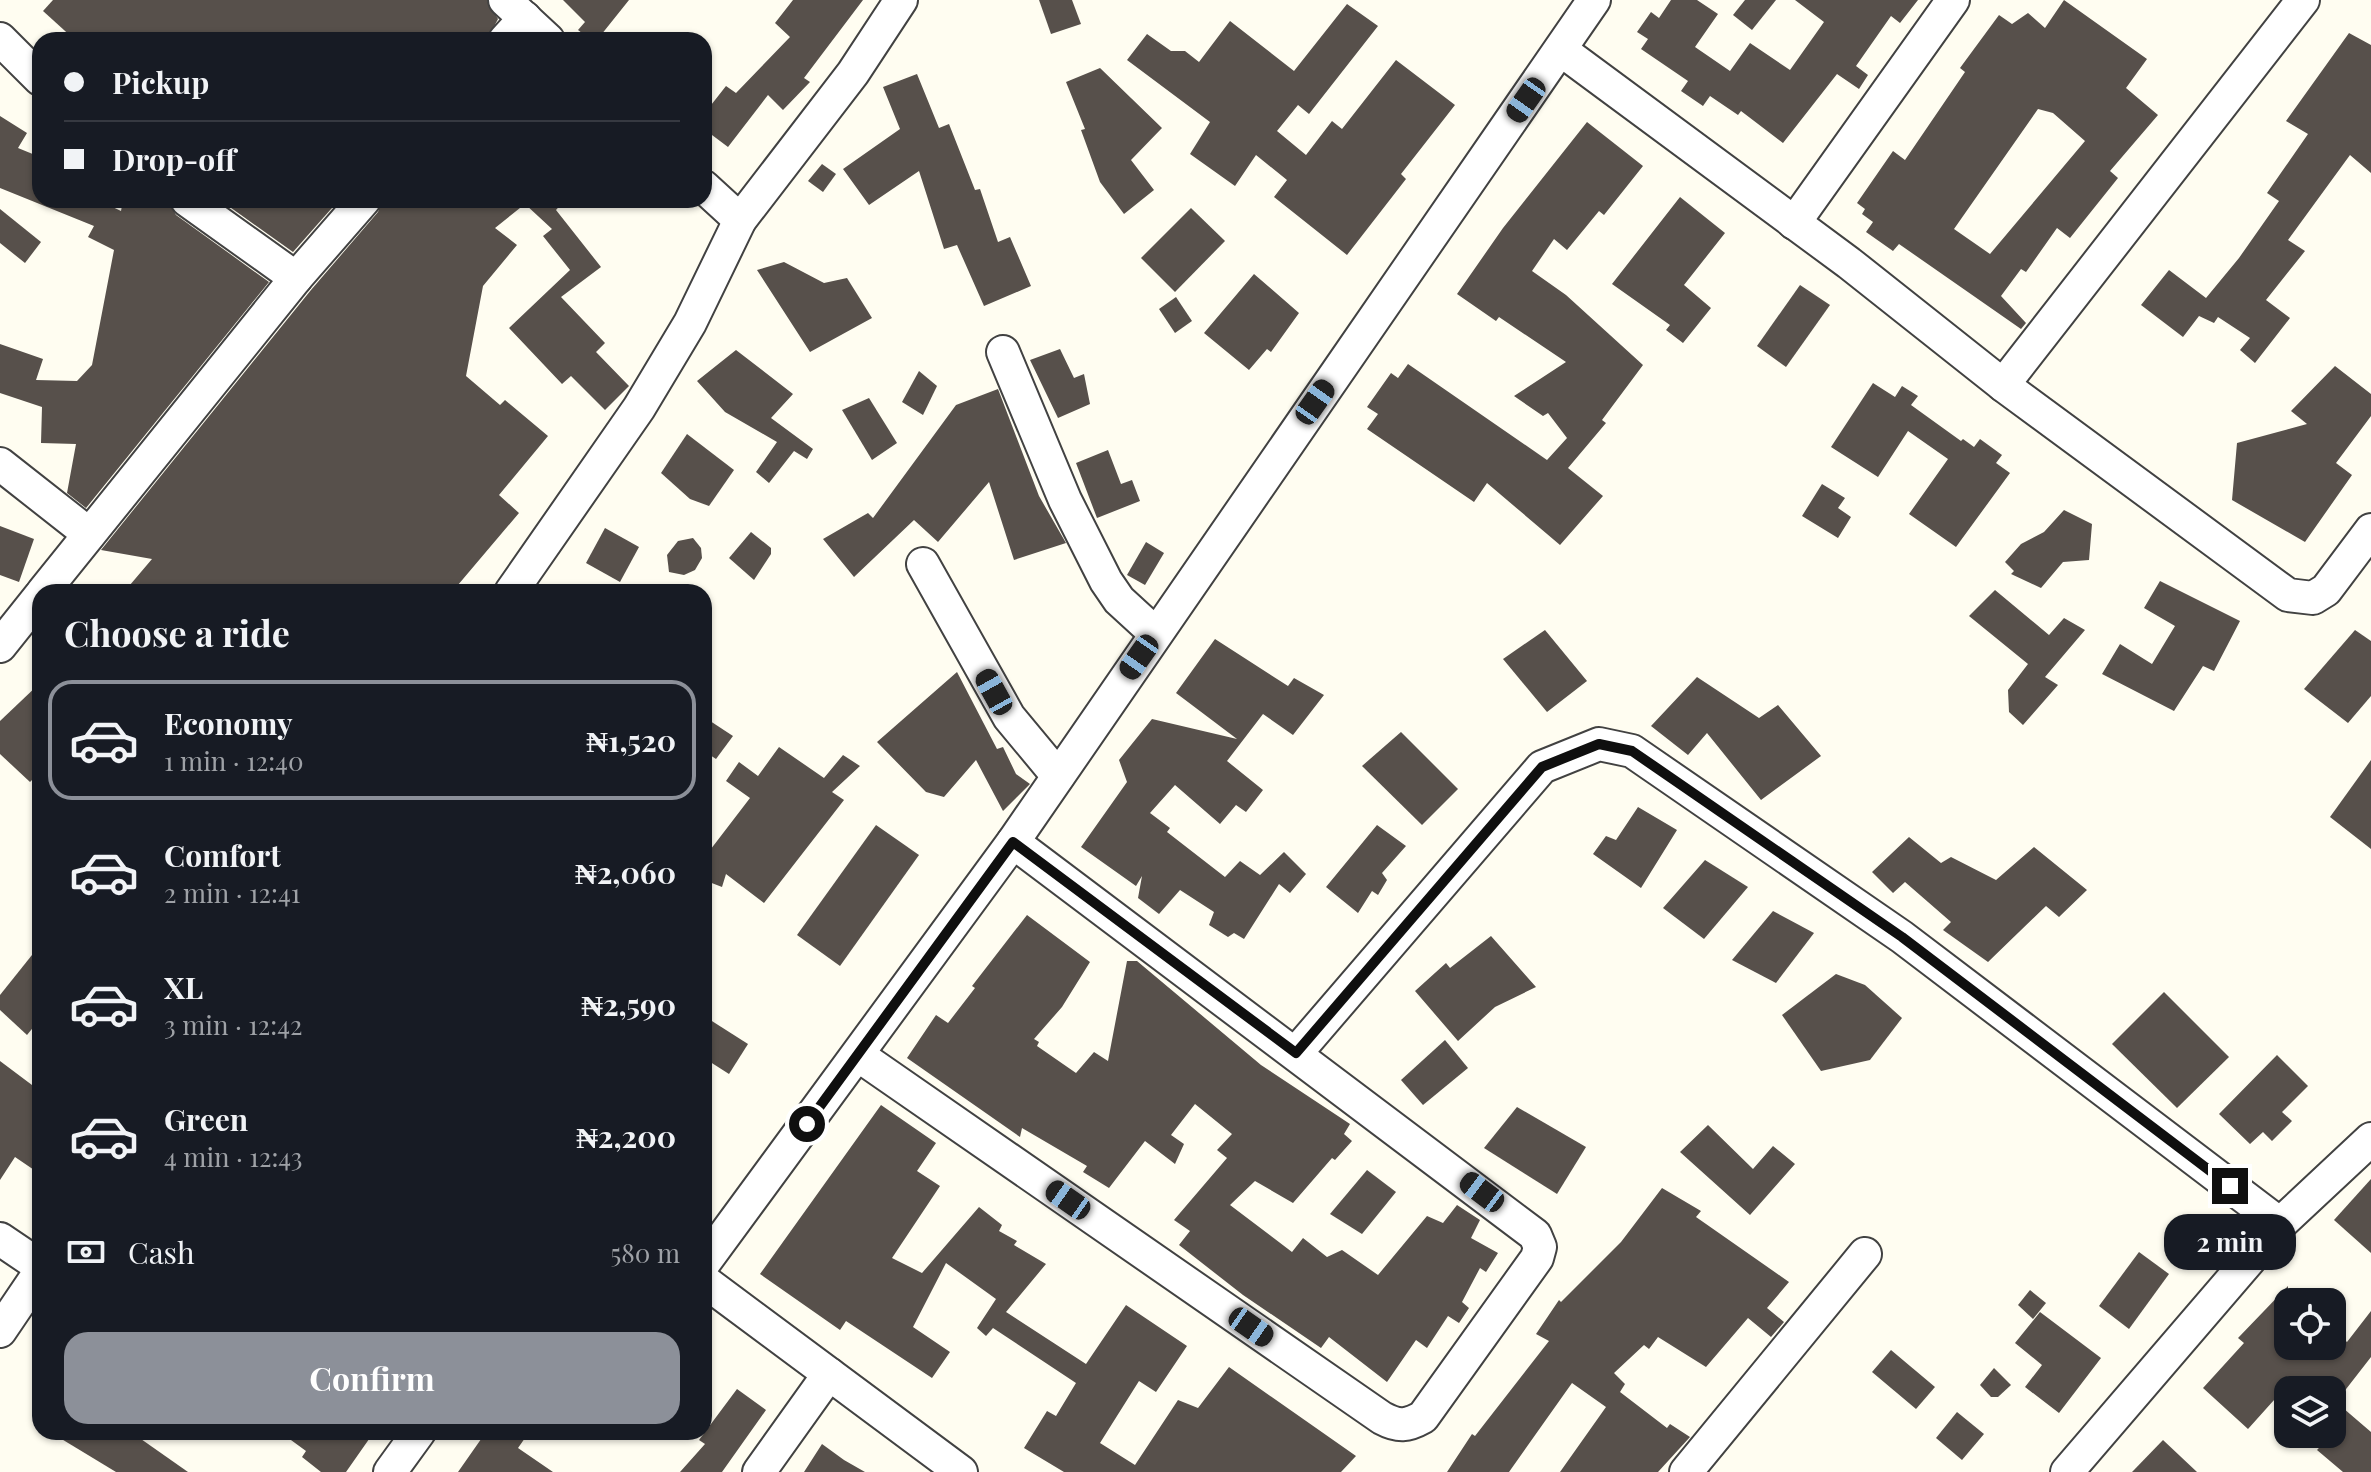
<!DOCTYPE html>
<meta charset="utf-8">
<style>
:root{--surface:#171b24;--page:#20242c;--text:#f1f3f6;--muted:#9ea1a6;--line:#363941;--accent:#8c9099}
body{margin:0;font-family:"Playfair Display",serif;background:var(--page);color:var(--text);height:100vh;display:flex;flex-direction:column;font-size:30px;white-space:nowrap}
*{box-sizing:border-box;margin:0}
p{font-size:26px;color:var(--muted)}
.icon{flex:none;width:44px;height:44px;fill:none;stroke:currentColor;stroke-width:2;stroke-linecap:round;stroke-linejoin:round}
.map{position:relative;flex:1;overflow:hidden}
.panel{position:absolute;left:32px;top:584px;width:680px;height:856px;display:flex;flex-direction:column;background:var(--surface);border-radius:24px;box-shadow:0 2px 6px #0004}
.panel>*{flex:none}
.hud{position:absolute;left:32px;top:32px;width:680px;height:176px;border-radius:24px;box-shadow:0 2px 6px #0004;display:grid;align-content:center;height:176px;padding:0 32px;background:var(--surface)}
.controls{position:absolute;left:2274px;top:1288px;display:grid;gap:16px}
.controls a{display:grid;place-items:center;width:72px;height:72px;border-radius:16px;background:var(--surface);box-shadow:0 2px 6px #0004;font-size:40px}
.end{position:absolute;width:36px;height:36px;margin:-18px;border:10px solid #0f0f0f;background:#fff;box-shadow:0 0 0 4px #fff}
.from{border-radius:50%}
.bubble{position:absolute;height:56px;border-radius:24px;background:var(--surface);box-shadow:0 2px 6px #0004;font-size:26px;font-weight:700;line-height:56px;text-align:center}
.car{position:absolute;width:24px;height:48px;margin:-24px -12px;border-radius:10px;box-shadow:0 0 6px 2px #0007;background:linear-gradient(#222 24%,#8ab4d8 0 40%,#222 0 76%,#8ab4d8 0 86%,#222 0)}
.hud b{display:flex;align-items:center;gap:28px;height:76px;font-size:30px}
.hud b+b{border-top:2px solid var(--line)}
.hud i{width:20px;height:20px;background:var(--text)}
ul{padding:0;list-style:none}
li{display:flex;align-items:center;gap:24px;height:120px;margin:0 16px 12px;padding:0 16px;border:4px solid transparent;border-radius:24px}
li div{flex:1}
li b{display:block;font-size:30px}
li em{font-style:normal;font-weight:700}
li.selected{border-color:var(--accent)}
li>.icon{width:72px;height:72px;stroke-width:1.5}
h2{padding:0 32px;font-size:36px;line-height:96px}
.pay{display:flex;align-items:center;gap:20px;height:88px;padding:0 32px;font-size:30px}
.pay p{margin-inline-start:auto}
.action{display:flex;gap:16px;margin-top:auto;padding:16px 32px}
.action a{flex:1;height:92px;border-radius:24px;background:var(--accent);color:#fff;font-size:32px;font-weight:700;line-height:92px;text-align:center}
.map>svg:first-child{display:block}
</style>
<div class="map">
<svg width="2371" height="1472" viewBox="0 0 2371 1472">
<rect width="100%" height="100%" fill="#fffdf1"/>
<g fill="#57504b" fill-rule="evenodd">
<polygon points="53,0 487,0 498,19 487,40 75,40 43,11"/>
<polygon points="563,0 629,0 597,40 591,40 578,30 585,22"/>
<polygon points="793,0 863,0 804,78 810,82 783,110 768,95 728,147 704,129 704,114 726,86 736,93 790,37 775,23"/>
<polygon points="1039,0 1072,0 1081,24 1051,34"/>
<polygon points="1671,0 1697,0 1718,14 1695,47 1730,71 1750,43 1790,70 1824,22 1795,0 1918,0 1900,23 1891,16 1856,66 1868,75 1859,89 1837,74 1783,143 1741,111 1738,115 1710,96 1703,106 1681,91 1688,81 1641,49 1648,39 1637,32 1651,12 1659,18"/>
<polygon points="1745,0 1776,0 1752,30 1733,15"/>
<path d="M2064,0l83,59 -21,29 32,27 -48,56 8,7 -48,60 -13,-10 -31,44 -5,-3 -20,27 25,27 -5,6 -122,-85 -6,7 -27,-19 7,-10 -11,-8 3,-5 -8,-6 36,-52 12,9 60,-88 -5,-4 39,-53 13,9 16,-11 17,15zM2038,109l15,4 32,28 -95,113 -36,-25z"/>
<polygon points="1347,4 1378,26 1309,114 1298,105 1277,131 1306,155 1332,121 1342,129 1396,60 1455,105 1401,174 1406,179 1347,255 1274,197 1287,180 1256,155 1235,186 1190,154 1210,122 1127,60 1147,34 1171,51 1185,51 1199,62 1230,21 1294,71"/>
<polygon points="2349,33 2371,45 2371,173 2350,155 2288,240 2305,251 2266,300 2290,318 2255,363 2240,350 2250,338 2218,317 2214,323 2199,316 2183,337 2141,305 2169,270 2206,298 2239,258 2279,201 2267,193 2308,134 2286,121"/>
<polygon points="1100,68 1162,128 1131,160 1154,190 1124,214 1100,182 1081,130 1085,129 1066,82"/>
<polygon points="917,74 939,128 949,124 975,190 980,189 998,242 1010,237 1031,286 984,306 957,245 944,249 919,171 869,205 843,169 900,129 883,87"/>
<polygon points="0,116 27,133 18,148 40,157 40,200 98,200 121,211 123,200 168,200 176,215 269,282 86,508 67,493 76,444 41,443 42,407 0,393 0,344 43,359 36,380 77,381 92,365 114,250 88,237 94,226 0,188"/>
<polygon points="1587,122 1643,166 1604,215 1599,211 1567,250 1554,239 1532,271 1566,295 1643,365 1602,420 1606,423 1568,468 1603,496 1560,545 1487,483 1474,502 1367,429 1378,414 1367,407 1391,373 1398,378 1408,364 1547,460 1567,438 1548,413 1543,416 1514,396 1566,362 1499,317 1496,321 1457,294 1503,228"/>
<polygon points="822,164 836,174 823,192 808,181"/>
<polygon points="1680,197 1725,233 1684,285 1711,308 1683,343 1666,330 1670,325 1612,284"/>
<polygon points="220,200 339,200 293,252"/>
<polygon points="382,200 565,200 556,210 601,267 561,297 605,343 596,352 629,386 605,410 571,376 562,384 509,328 570,270 543,236 552,229 525,204 495,228 517,245 483,286 466,376 500,405 505,400 548,436 499,495 519,513 452,592 124,592 152,559 101,550 311,290 378,212"/>
<polygon points="1191,208 1225,241 1175,292 1141,258"/>
<polygon points="0,209 41,242 25,263 0,243"/>
<polygon points="784,262 824,283 847,278 872,318 810,352 757,270"/>
<polygon points="1254,274 1299,313 1271,352 1267,349 1249,370 1204,333"/>
<polygon points="1800,285 1830,305 1786,367 1757,346"/>
<polygon points="1176,297 1192,321 1175,333 1159,309"/>
<polygon points="1060,349 1074,378 1084,374 1090,404 1058,418 1030,360"/>
<polygon points="736,350 793,394 771,418 813,449 807,459 794,451 769,483 756,472 777,442 725,412 697,381"/>
<polygon points="2335,366 2371,394 2371,416 2336,463 2352,475 2305,542 2232,500 2237,443 2307,424 2291,411"/>
<polygon points="919,371 937,386 923,415 902,402"/>
<polygon points="1873,383 1895,397 1902,386 1918,396 1911,405 1961,441 1963,439 1974,447 1980,439 2002,455 1996,463 2010,473 1956,547 1909,514 1948,459 1908,431 1878,477 1831,447"/>
<polygon points="998,389 1039,496 1066,543 1014,560 989,482 938,542 914,520 854,577 823,539 868,513 873,518 956,405"/>
<polygon points="869,398 897,443 872,460 842,410"/>
<polygon points="687,434 734,470 709,506 690,499 661,473"/>
<polygon points="1108,450 1121,484 1132,480 1140,501 1097,518 1076,463"/>
<polygon points="1822,484 1845,498 1838,508 1851,517 1838,538 1802,516"/>
<polygon points="2064,510 2092,524 2089,560 2063,562 2041,588 2011,574 2014,571 2005,562 2021,544 2044,532"/>
<polygon points="0,526 34,539 19,582 0,575"/>
<polygon points="605,528 639,547 620,582 586,563"/>
<polygon points="751,532 771,548 771,554 754,580 729,558"/>
<polygon points="693,538 701,548 702,558 695,570 684,575 669,572 667,555 678,541"/>
<polygon points="1146,542 1164,553 1145,585 1127,575"/>
<polygon points="2160,581 2240,621 2214,671 2203,666 2174,711 2102,674 2120,644 2152,664 2175,626 2144,608"/>
<polygon points="1995,590 2049,635 2064,618 2085,630 2045,677 2058,685 2023,725 2009,712 2008,690 2028,664 1969,616"/>
<polygon points="1545,630 1587,681 1547,712 1503,659"/>
<polygon points="2355,630 2371,641 2371,696 2348,723 2304,689"/>
<polygon points="1215,639 1288,686 1294,678 1324,695 1293,735 1263,714 1227,761 1263,790 1246,812 1236,805 1220,824 1175,785 1150,813 1170,828 1167,832 1225,877 1240,861 1260,875 1284,852 1306,874 1290,893 1279,884 1244,939 1234,933 1228,937 1209,925 1214,912 1180,890 1159,914 1138,898 1142,876 1136,886 1081,847 1127,782 1119,760 1152,719 1237,739 1176,693"/>
<polygon points="957,672 997,749 1003,747 1016,774 1030,784 1003,811 976,760 944,797 926,792 877,742"/>
<polygon points="1697,677 1759,718 1778,705 1821,756 1761,800 1707,733 1688,755 1651,726"/>
<polygon points="40,683 40,772 30,782 0,754 0,721"/>
<polygon points="704,717 733,736 716,759 704,751"/>
<polygon points="1401,732 1458,789 1422,825 1362,766"/>
<polygon points="779,747 824,778 843,755 860,766 832,792 844,800 764,903 726,874 722,887 704,880 704,858 750,798 726,781 739,762 758,776"/>
<polygon points="2371,760 2371,849 2330,817"/>
<polygon points="1638,807 1677,830 1641,888 1593,854 1606,836 1616,840"/>
<polygon points="876,825 919,855 840,966 797,935"/>
<polygon points="1377,825 1406,846 1382,873 1387,880 1378,895 1372,891 1358,913 1326,887"/>
<polygon points="1909,837 1941,863 1951,857 1996,880 2034,847 2087,890 2059,917 2046,906 1988,962 1943,930 1951,922 1905,882 1893,893 1872,872"/>
<polygon points="1705,860 1748,887 1704,939 1663,908"/>
<polygon points="1773,911 1814,933 1776,983 1732,960"/>
<polygon points="1027,915 1090,962 1062,1007 1034,1039 1039,1042 1037,1046 1076,1073 1094,1052 1108,1061 1127,961 1137,961 1261,1065 1350,1124 1344,1134 1352,1141 1335,1160 1332,1158 1293,1203 1255,1181 1230,1205 1292,1252 1303,1238 1327,1257 1342,1250 1378,1275 1427,1216 1443,1223 1457,1205 1480,1220 1471,1238 1498,1253 1486,1272 1480,1268 1462,1302 1469,1308 1459,1323 1448,1316 1427,1348 1416,1340 1387,1382 1329,1337 1321,1348 1243,1295 1179,1245 1190,1231 1174,1220 1227,1158 1217,1150 1232,1134 1195,1104 1171,1135 1184,1144 1175,1164 1145,1141 1109,1188 1083,1172 1087,1166 1022,1128 1020,1137 907,1058 936,1015 948,1023 975,988 972,986"/>
<polygon points="1491,936 1536,987 1495,1007 1458,1041 1415,991 1446,963 1450,968"/>
<polygon points="40,945 40,1019 27,1035 0,1010 0,995"/>
<polygon points="1836,974 1865,985 1902,1018 1870,1060 1821,1071 1782,1015"/>
<polygon points="2164,992 2229,1057 2177,1108 2112,1044"/>
<polygon points="704,1016 748,1044 729,1074 704,1058"/>
<polygon points="1445,1040 1468,1068 1423,1105 1401,1080"/>
<polygon points="2277,1055 2308,1086 2282,1112 2292,1121 2272,1141 2263,1132 2250,1144 2219,1114"/>
<polygon points="0,1061 40,1091 40,1174 15,1157 0,1180"/>
<polygon points="881,1105 936,1143 917,1171 940,1186 892,1258 922,1273 979,1207 1002,1225 999,1231 1017,1241 1014,1245 1046,1264 1006,1312 1086,1364 1126,1305 1187,1346 1156,1392 1139,1381 1100,1443 1135,1465 1178,1400 1198,1408 1229,1367 1356,1456 1341,1472 1064,1472 1024,1448 1047,1411 1056,1416 1076,1383 993,1328 986,1336 977,1328 996,1299 946,1263 913,1327 950,1352 932,1378 846,1321 840,1330 760,1274"/>
<polygon points="1517,1107 1586,1147 1557,1194 1484,1148"/>
<polygon points="1708,1125 1753,1169 1773,1146 1795,1164 1750,1215 1680,1152"/>
<polygon points="1367,1170 1396,1192 1362,1234 1330,1214"/>
<polygon points="2371,1179 2371,1253 2334,1220"/>
<polygon points="1662,1188 1701,1211 1696,1217 1789,1282 1767,1308 1784,1322 1771,1337 1748,1318 1706,1367 1658,1337 1649,1349 1644,1345 1614,1373 1625,1384 1620,1392 1667,1428 1670,1424 1690,1437 1658,1472 1560,1472 1606,1407 1572,1383 1509,1472 1447,1472 1472,1434 1475,1436 1549,1341 1536,1334 1559,1300 1561,1302 1621,1242"/>
<polygon points="2139,1252 2169,1274 2129,1329 2099,1306"/>
<polygon points="2288,1286 2288,1346 2332,1346 2332,1329 2347,1342 2371,1311 2371,1357 2336,1402 2371,1432 2371,1472 2343,1472 2317,1450 2332,1434 2332,1390 2283,1390 2248,1429 2203,1388 2244,1343 2238,1338"/>
<polygon points="2030,1290 2046,1303 2033,1319 2018,1305"/>
<polygon points="2040,1312 2101,1358 2059,1413 2025,1387 2042,1365 2015,1343"/>
<polygon points="1891,1350 1935,1387 1916,1409 1872,1372"/>
<polygon points="1994,1368 2011,1385 1998,1397 1991,1397 1980,1385"/>
<polygon points="737,1389 766,1410 722,1472 680,1472 705,1444 699,1440"/>
<polygon points="1957,1412 1984,1434 1962,1460 1936,1438"/>
<polygon points="50,1432 131,1432 188,1472 116,1472"/>
<polygon points="280,1432 374,1432 346,1472 321,1472 302,1457 306,1451"/>
<polygon points="486,1432 515,1432 525,1438 518,1448 553,1472 458,1472"/>
<polygon points="2163,1440 2197,1472 2132,1472"/>
<polygon points="822,1444 844,1460 865,1472 804,1472"/>
</g>
<g fill="none" stroke-linecap="round" stroke-linejoin="round">
<g stroke="#424242" stroke-width="36">
<g id="minor">
<polyline points="505,0 548,40"/>
<polyline points="0,39 40,79"/>
<polyline points="505,40 525,18"/>
<polyline points="1561,50 1849,263 2003,385 2288,595 2313,598 2326,590 2371,530"/>
<polyline points="704,187 740,220"/>
<polyline points="187,200 296,278"/>
<polyline points="1794,223 1953,0"/>
<polyline points="1003,352 1065,500 1106,581 1119,600 1155,633"/>
<polyline points="2003,385 2303,0"/>
<polyline points="0,464 89,534"/>
<polyline points="923,564 1009,717 1058,776"/>
<polyline points="43,592 296,278 364,200"/>
<polyline points="511,592 639,408 690,323 740,220 853,73 901,0"/>
<polyline points="0,646 40,596"/>
<polyline points="1296,1053 1542,767 1599,744 1632,751 1902,937 2280,1224"/>
<path d="M858,1055l524,363c17,9 25,8 41,-1l114,-159 3,-11 -5,-12 -522,-393"/>
<polyline points="0,1239 40,1266"/>
<polyline points="704,1263 1013,842 1594,0"/>
<polyline points="704,1281 961,1472"/>
<polyline points="0,1331 40,1272"/>
<polyline points="390,1472 419,1432"/>
<polyline points="759,1472 829,1374"/>
<polyline points="1686,1472 1865,1254"/>
<polyline points="2067,1472 2280,1224 2371,1139"/>
</g>
</g>
<use href="#minor" stroke="#fff" stroke-width="32"/>
</g>
<g fill="none" stroke-linecap="round" stroke-linejoin="round">
<polyline stroke="#0f0f0f" stroke-width="10" points="807,1124 1013,842 1296,1053 1542,767 1599,744 1632,751 1902,937 2230,1186"/>
</g>
</svg>
<div class="controls">
<a><svg class="icon" aria-label="locate" viewBox="0 0 24 24"><circle cx="12" cy="12" r="6"/><path d="M12 2v4M12 18v4M2 12h4M18 12h4"/></svg></a>
<a><svg class="icon" aria-label="layers" viewBox="0 0 24 24"><path d="M12 4l9 5-9 5-9-5zM3 14l9 5 9-5"/></svg></a>
</div>
<i class="end from" style="left:807px;top:1124px"></i>
<i class="end" style="left:2230px;top:1186px"></i>
<div class="bubble" style="left:2164px;top:1214px;width:132px">2 min</div>
<i class="car" style="left:1526px;top:100px;rotate:215deg"></i>
<i class="car" style="left:1315px;top:402px;rotate:35deg"></i>
<i class="car" style="left:1139px;top:657px;rotate:215deg"></i>
<i class="car" style="left:994px;top:692px;rotate:331deg"></i>
<i class="car" style="left:1482px;top:1192px;rotate:307deg"></i>
<i class="car" style="left:1068px;top:1200px;rotate:305deg"></i>
<i class="car" style="left:1251px;top:1327px;rotate:125deg"></i>
<div class="hud">
<b><i class="from"></i>Pickup</b>
<b><i></i>Drop-off</b>
</div>
<section class="panel">
<h2>Choose a ride</h2>
<ul>
<li class="selected"><svg class="icon" aria-label="car" viewBox="0 0 24 24"><path d="M5 17H2v-5l4-1 3-4h7l3 4 3 1v5h-3M9 17h6M6 11h13"/><circle cx="7" cy="17" r="2"/><circle cx="17" cy="17" r="2"/></svg><div><b>Economy</b><p>1 min · 12:40</p></div><em>₦1,520</em></li>
<li><svg class="icon" aria-label="car" viewBox="0 0 24 24"><path d="M5 17H2v-5l4-1 3-4h7l3 4 3 1v5h-3M9 17h6M6 11h13"/><circle cx="7" cy="17" r="2"/><circle cx="17" cy="17" r="2"/></svg><div><b>Comfort</b><p>2 min · 12:41</p></div><em>₦2,060</em></li>
<li><svg class="icon" aria-label="car" viewBox="0 0 24 24"><path d="M5 17H2v-5l4-1 3-4h7l3 4 3 1v5h-3M9 17h6M6 11h13"/><circle cx="7" cy="17" r="2"/><circle cx="17" cy="17" r="2"/></svg><div><b>XL</b><p>3 min · 12:42</p></div><em>₦2,590</em></li>
<li><svg class="icon" aria-label="car" viewBox="0 0 24 24"><path d="M5 17H2v-5l4-1 3-4h7l3 4 3 1v5h-3M9 17h6M6 11h13"/><circle cx="7" cy="17" r="2"/><circle cx="17" cy="17" r="2"/></svg><div><b>Green</b><p>4 min · 12:43</p></div><em>₦2,200</em></li>
</ul>
<div class="pay"><svg class="icon" aria-label="cash" viewBox="0 0 24 24"><path d="M3 7h18v10H3z"/><circle cx="12" cy="12" r="2"/></svg>Cash<p>580 m</p></div>
<div class="action"><a>Confirm</a></div>
</section>
</div>
